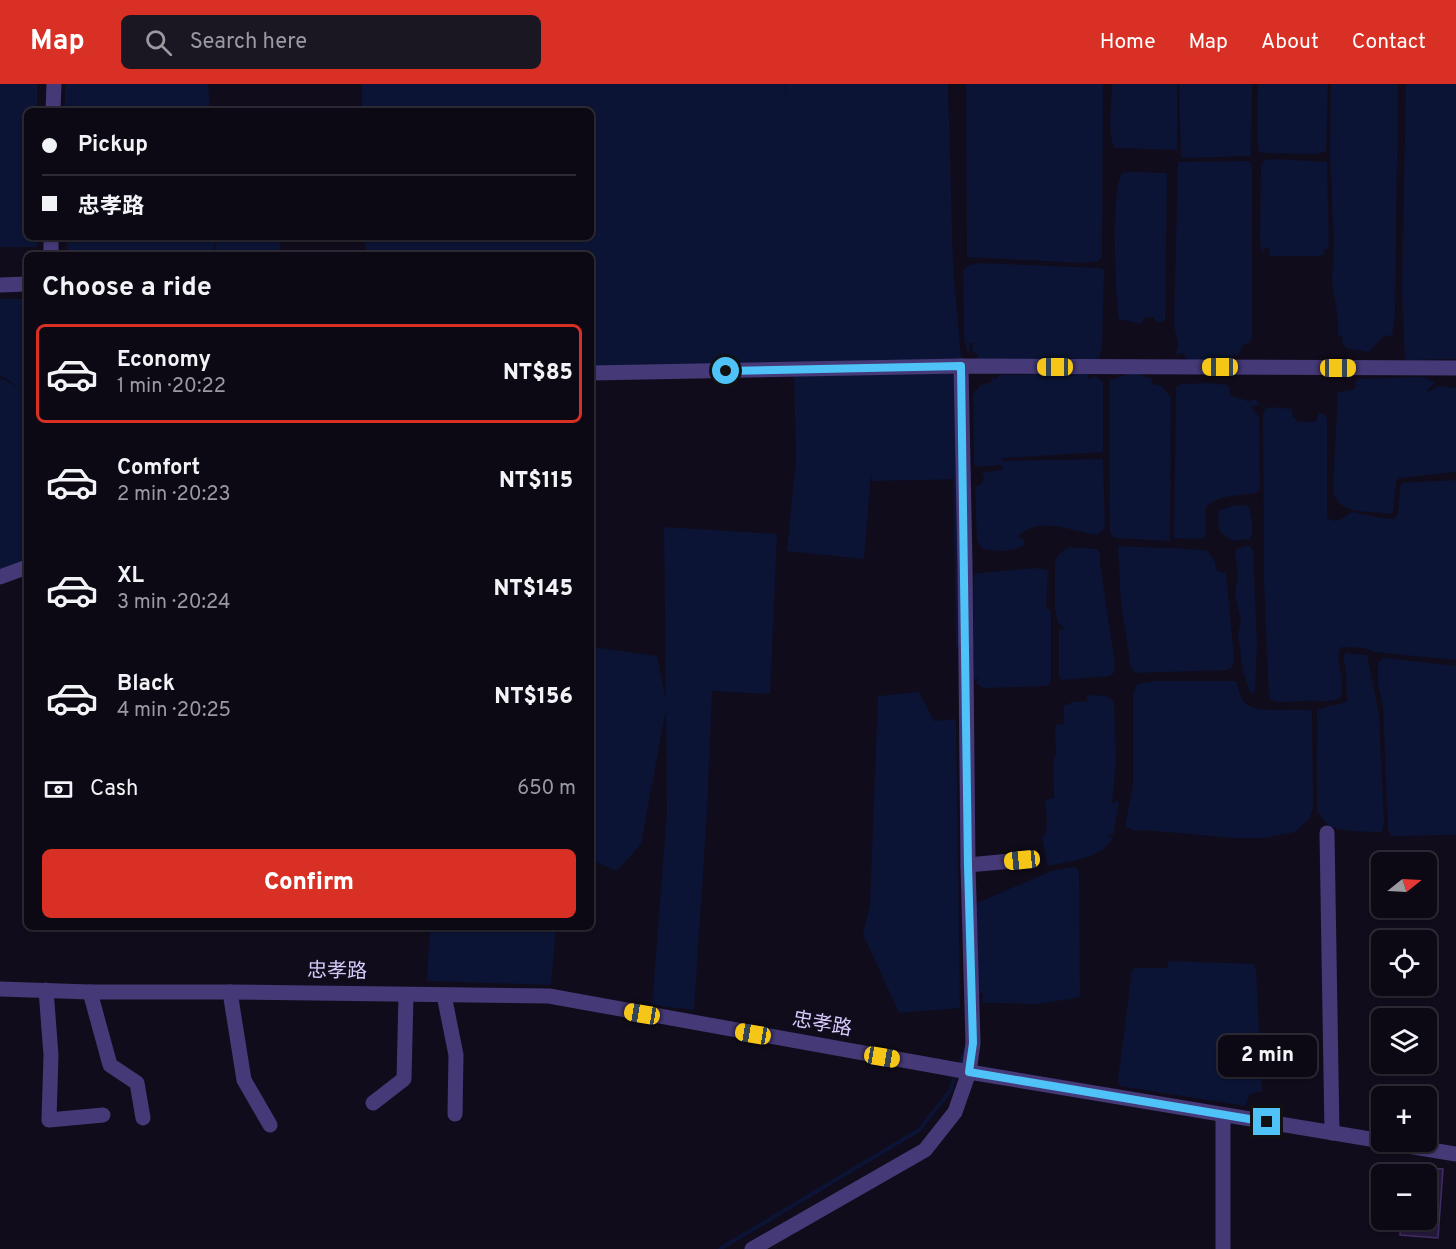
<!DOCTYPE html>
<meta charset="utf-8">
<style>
:root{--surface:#0d0914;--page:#1b1722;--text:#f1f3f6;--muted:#9a9aa0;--line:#2d2a34;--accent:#d93025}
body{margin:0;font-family:Overpass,"Noto Sans TC",sans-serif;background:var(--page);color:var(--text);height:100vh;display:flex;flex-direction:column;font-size:22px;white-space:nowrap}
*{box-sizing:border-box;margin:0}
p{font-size:20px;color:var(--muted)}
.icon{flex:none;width:33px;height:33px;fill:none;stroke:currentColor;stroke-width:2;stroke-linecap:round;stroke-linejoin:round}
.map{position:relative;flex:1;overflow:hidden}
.sheet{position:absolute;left:24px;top:168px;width:570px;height:678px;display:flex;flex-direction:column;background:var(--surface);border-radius:9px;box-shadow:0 2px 4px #0004,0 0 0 2px var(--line)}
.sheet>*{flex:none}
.hud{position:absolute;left:24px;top:24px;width:570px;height:132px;border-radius:9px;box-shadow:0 2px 4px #0004,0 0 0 2px var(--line);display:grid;align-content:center;height:132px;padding:0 18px;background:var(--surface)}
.needle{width:39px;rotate:72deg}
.tools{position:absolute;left:1371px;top:768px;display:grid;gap:12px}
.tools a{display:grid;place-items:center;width:66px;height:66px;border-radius:9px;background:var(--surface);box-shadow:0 2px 4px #0004,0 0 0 2px var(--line);font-size:30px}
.end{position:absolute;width:27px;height:27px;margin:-14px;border:8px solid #4fc3f7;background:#111;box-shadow:0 0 0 3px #111}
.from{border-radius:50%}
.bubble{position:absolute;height:42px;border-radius:9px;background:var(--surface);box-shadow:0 2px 4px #0004,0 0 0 2px var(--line);font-size:20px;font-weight:800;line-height:42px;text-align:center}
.car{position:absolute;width:18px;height:36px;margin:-18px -9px;border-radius:8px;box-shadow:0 0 4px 2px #0007;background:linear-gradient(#f5c518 24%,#345 0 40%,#f5c518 0 76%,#345 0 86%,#f5c518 0)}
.hud b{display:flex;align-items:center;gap:21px;height:57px;font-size:22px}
.hud b+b{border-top:2px solid var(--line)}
.hud i{width:15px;height:15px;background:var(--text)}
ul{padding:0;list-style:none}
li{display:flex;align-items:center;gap:18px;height:99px;margin:0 12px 9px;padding:0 6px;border:3px solid transparent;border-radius:9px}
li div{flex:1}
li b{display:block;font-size:22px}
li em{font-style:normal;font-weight:800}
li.active{border-color:var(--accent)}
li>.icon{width:54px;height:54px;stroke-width:1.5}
h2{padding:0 18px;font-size:27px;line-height:72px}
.pay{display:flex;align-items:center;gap:15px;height:66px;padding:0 18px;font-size:22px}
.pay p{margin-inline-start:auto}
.action{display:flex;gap:12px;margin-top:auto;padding:12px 18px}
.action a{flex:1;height:69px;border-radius:9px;background:var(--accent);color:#fff;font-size:24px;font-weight:800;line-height:69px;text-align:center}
header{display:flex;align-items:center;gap:36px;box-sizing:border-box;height:84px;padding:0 30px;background:var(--accent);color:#fff}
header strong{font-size:28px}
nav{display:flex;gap:33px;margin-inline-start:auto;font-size:21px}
.search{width:420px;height:54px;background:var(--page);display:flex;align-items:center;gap:15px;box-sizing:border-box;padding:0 21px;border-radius:9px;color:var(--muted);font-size:22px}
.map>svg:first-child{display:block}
</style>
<header>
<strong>Map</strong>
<div class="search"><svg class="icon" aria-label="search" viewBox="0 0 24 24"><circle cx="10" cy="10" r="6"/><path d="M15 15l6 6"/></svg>Search here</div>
<nav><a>Home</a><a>Map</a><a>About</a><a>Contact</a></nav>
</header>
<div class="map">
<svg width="1456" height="1165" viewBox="0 0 1456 1165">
<rect width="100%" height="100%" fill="#110c1b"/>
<g fill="#0b1434">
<polygon points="0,0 37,0 37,27 27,27 27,153 37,153 37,163 0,163"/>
<polygon points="65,0 208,0 210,27 65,27"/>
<polygon points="362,0 785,0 786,20 786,0 948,0 953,181 962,285 965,395 872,397 871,389 864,475 787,467 796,377 794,286 591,285 591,171 366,171 365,153 591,153 591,27 362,27"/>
<polygon points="966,0 1103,0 1102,173 1098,177 1082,179 967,173"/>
<path d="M1112,0h65v66l-62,-2c-8,-10 -3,-50 -3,-64z"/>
<polygon points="1179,0 1252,0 1251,72 1184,74 1181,73"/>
<polygon points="1258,0 1328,0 1326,68 1314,70 1263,69 1259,68 1257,55"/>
<polygon points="1331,0 1398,0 1395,232 1392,251 1382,253 1369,268 1345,264 1345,261 1342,260 1343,253 1338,252 1338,235 1332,197 1334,161 1330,68"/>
<polygon points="1406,0 1456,0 1456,275 1405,276 1402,206"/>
<polygon points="1273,75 1327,78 1329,163 1324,166 1325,170 1319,172 1269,172 1270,165 1265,164 1262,169 1260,157 1261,81 1265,76"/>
<polygon points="1247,77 1251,79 1252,86 1252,253 1249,259 1244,260 1238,271 1232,272 1227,278 1187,276 1184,269 1175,271 1178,261 1174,240 1178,78"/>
<path d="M1130,88l37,1 -2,147 -8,3 -4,-6h-7l-6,7 -21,-5c-4,-23 -8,-130 3,-146z"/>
<rect x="67" y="153" width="147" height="18"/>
<polygon points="215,153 280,153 280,171 216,171"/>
<polygon points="982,179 1100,184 1104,186 1102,263 1099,275 977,275 978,271 972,267 973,259 969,259 970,265 968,270 964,254 963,186 969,181"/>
<polygon points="0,215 27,215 27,486 0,495 0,294 24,306 0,291"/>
<path d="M1090,289l-3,3 3,3 5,-3 8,6v70l-100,6 -1,3 101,-2 2,69 -8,7c-25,-4 -59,-19 -78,1l6,5 -2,5c-14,7 -25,5 -40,3l-6,-8 -2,-55c8,0 6,-4 10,-8l-2,-3v-4l7,1 14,-3 -3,-4 -24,2 -3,-2 -1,-71 7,-8 12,-4 -1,-4 5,1 3,-4z"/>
<polygon points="1133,289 1153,295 1151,300 1162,302 1171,314 1170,457 1116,454 1112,452 1110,446 1109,296"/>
<path d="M1424,293l11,6 -8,7 2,2 9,-6 18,2v84l-57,6 -3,4 -3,30 -4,2c-23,-4 -54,2 -56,-27l5,-95 17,-3 2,-10z"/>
<path d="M1207,299l21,2 2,10c7,4 13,3 19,7l4,-3 4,2 2,3 -8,3 8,10 1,71 -2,4c-18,5 -38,1 -52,15l-1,29 -6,3 -25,-1 2,-151 5,-3z"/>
<path d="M1271,323l21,2 1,8 6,5h16l4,-9 5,1 3,4v100l7,3 6,-1 12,-8 29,6 13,1 4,-5 2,-27 2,-4 54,-3v180l-82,-8 -9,-4 -24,-1c-8,13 6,33 -1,51 -14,5 -24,2 -38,3 -13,0 -21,3 -33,-2l-5,-119 -1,-164 2,-7z"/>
<path d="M1248,421c3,11 7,24 2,34l-17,2 -13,-9 -2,-11 1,-11 14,-4z"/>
<polygon points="664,443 777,450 770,610 712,607 707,727 694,926 652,921 667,728 666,625 641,760 617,787 591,776 591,563 657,572 666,616"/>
<path d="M1118,462c30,2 60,1 90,5l6,9 3,11 9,2 8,86 -2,8 -5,3 -92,3 -4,-5 -10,-64z"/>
<polygon points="1244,462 1250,462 1253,467 1257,561 1255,607 1251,610 1244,591 1238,551 1241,538 1235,511 1238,489 1235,470 1237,465"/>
<polygon points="1070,463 1097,465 1100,470 1100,479 1115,580 1113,590 1109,592 1062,596 1059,593 1059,546 1064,545 1058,538 1055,525 1055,477 1061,468"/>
<polygon points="1038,484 1048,486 1046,525 1050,525 1051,532 1051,597 1047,602 983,604 976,599 979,593 974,596 973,492 977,489"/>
<path d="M1346,569l21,2 12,60 5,107 -2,10c-12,0 -48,0 -56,-9 -4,-4 -4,-8 -9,-11v-103l23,-5 7,-3 -1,-33 -3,-10z"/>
<polygon points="1385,574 1456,582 1456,751 1391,752 1388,745 1383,620 1378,601 1378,578"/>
<path d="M1154,597h82c3,7 4,18 9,22 12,12 51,4 67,8l1,97 -3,10 -15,14 -32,6h-30l-89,-8 -9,1 -10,-5 8,-41v-90l4,-11z"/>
<polygon points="919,608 934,637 956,635 960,924 899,929 863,850 870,821 878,612"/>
<path d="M1086,611c10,1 25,-2 28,9l2,58 -4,41 7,-2 -6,35 -5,-2v2l5,2c-12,21 -43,23 -65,28l-6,-28c9,-11 3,-25 3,-38l9,-2 -1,-39 3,-3 -1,-31 9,-1v-19h4l4,-3 16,-1z"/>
<polygon points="1075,783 1079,787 1080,913 1040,920 982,919 983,910 981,909 978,910 975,820 1051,787"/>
<polygon points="430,843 556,843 551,901 427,897"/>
<polygon points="1169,877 1253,880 1256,885 1262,1007 1250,1010 1245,1022 1120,1002 1118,996 1132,887 1135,884 1167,884"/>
</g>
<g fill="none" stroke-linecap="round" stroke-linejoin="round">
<g stroke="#0b1434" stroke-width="4">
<polyline points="955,392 958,561"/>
<polyline points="959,983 966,965"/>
<polyline points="720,1165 919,1046 950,1007 956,990"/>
</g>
</g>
<polygon fill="#25193a" stroke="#402d65" stroke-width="1.5" points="1426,1084 1443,1085 1438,1154 1400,1151 1401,1136 1426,1136"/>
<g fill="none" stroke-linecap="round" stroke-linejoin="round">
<g stroke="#453a77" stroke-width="15">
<polyline points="53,27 54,0"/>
<polyline points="51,171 51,153"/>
<polyline points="0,201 27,200"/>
<polyline points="591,289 961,282"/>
<polyline points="0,493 27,483"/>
<polyline points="1327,749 1332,1049"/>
<polyline points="968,781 1022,776"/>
<polyline points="0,905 90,908 230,908 549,912 969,988 1382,1057"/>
<polyline points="46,906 51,971 49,1036 103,1031"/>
<polyline points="90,908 110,981 137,999 143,1034"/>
<polyline points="230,908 244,996 270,1041"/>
<polyline points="444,911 456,971 455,1030"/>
<polyline points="373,1019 404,995 406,911"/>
<polyline points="1384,1058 1456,1070"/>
<polyline points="752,1165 925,1066 955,1028 969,988 973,959 968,781 965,480 961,282 1456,284"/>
<polyline points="1223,1165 1223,1031"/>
</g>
</g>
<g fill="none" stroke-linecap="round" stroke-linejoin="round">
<polyline stroke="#4fc3f7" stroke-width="8" points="726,287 961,282 968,781 973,959 969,988 1267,1038"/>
</g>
<g text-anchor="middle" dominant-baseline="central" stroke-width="6" stroke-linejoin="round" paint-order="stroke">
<g font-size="20" fill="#d6c9fb" stroke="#110c1b">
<text transform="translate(337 888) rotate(1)">忠孝路</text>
<text transform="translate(822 941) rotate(10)">忠孝路</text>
</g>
</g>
</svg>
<div class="tools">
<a><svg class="needle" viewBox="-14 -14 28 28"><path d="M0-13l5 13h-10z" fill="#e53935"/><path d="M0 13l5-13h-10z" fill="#9a9aa0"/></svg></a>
<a><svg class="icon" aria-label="locate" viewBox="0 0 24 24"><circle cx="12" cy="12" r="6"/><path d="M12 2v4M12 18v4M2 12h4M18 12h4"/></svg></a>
<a><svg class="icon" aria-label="layers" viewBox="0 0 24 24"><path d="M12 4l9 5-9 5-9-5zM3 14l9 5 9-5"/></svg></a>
<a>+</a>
<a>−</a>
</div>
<i class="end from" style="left:726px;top:287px"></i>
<i class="end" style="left:1267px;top:1038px"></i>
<div class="bubble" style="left:1218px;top:951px;width:99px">2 min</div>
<i class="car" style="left:1055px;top:283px;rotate:270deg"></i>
<i class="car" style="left:1220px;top:283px;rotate:270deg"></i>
<i class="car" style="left:1338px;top:284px;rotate:90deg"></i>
<i class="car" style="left:1022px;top:776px;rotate:264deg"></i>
<i class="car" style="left:642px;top:930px;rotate:280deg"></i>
<i class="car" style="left:753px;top:950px;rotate:280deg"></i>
<i class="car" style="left:882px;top:973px;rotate:100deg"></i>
<div class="hud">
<b><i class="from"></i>Pickup</b>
<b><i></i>忠孝路</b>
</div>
<section class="sheet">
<h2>Choose a ride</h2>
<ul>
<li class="active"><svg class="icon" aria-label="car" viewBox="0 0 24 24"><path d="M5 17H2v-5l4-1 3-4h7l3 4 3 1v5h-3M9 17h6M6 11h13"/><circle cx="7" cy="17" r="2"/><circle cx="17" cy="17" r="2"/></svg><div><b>Economy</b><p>1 min · 20:22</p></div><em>NT$85</em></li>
<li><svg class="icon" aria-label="car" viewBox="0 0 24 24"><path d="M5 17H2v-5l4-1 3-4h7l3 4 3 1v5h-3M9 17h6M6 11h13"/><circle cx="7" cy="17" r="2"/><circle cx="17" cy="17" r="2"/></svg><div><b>Comfort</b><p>2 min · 20:23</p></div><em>NT$115</em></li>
<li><svg class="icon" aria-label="car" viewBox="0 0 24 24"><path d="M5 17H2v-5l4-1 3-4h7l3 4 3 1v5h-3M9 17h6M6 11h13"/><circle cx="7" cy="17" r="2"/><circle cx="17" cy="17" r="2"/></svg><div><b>XL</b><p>3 min · 20:24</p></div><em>NT$145</em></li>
<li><svg class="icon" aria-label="car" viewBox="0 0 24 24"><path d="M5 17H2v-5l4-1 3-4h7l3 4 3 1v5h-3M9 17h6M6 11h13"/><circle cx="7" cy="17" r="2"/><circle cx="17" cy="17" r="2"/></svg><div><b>Black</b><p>4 min · 20:25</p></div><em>NT$156</em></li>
</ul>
<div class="pay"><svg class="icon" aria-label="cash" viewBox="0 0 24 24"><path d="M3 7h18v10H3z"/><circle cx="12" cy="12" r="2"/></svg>Cash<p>650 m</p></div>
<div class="action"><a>Confirm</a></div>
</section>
</div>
